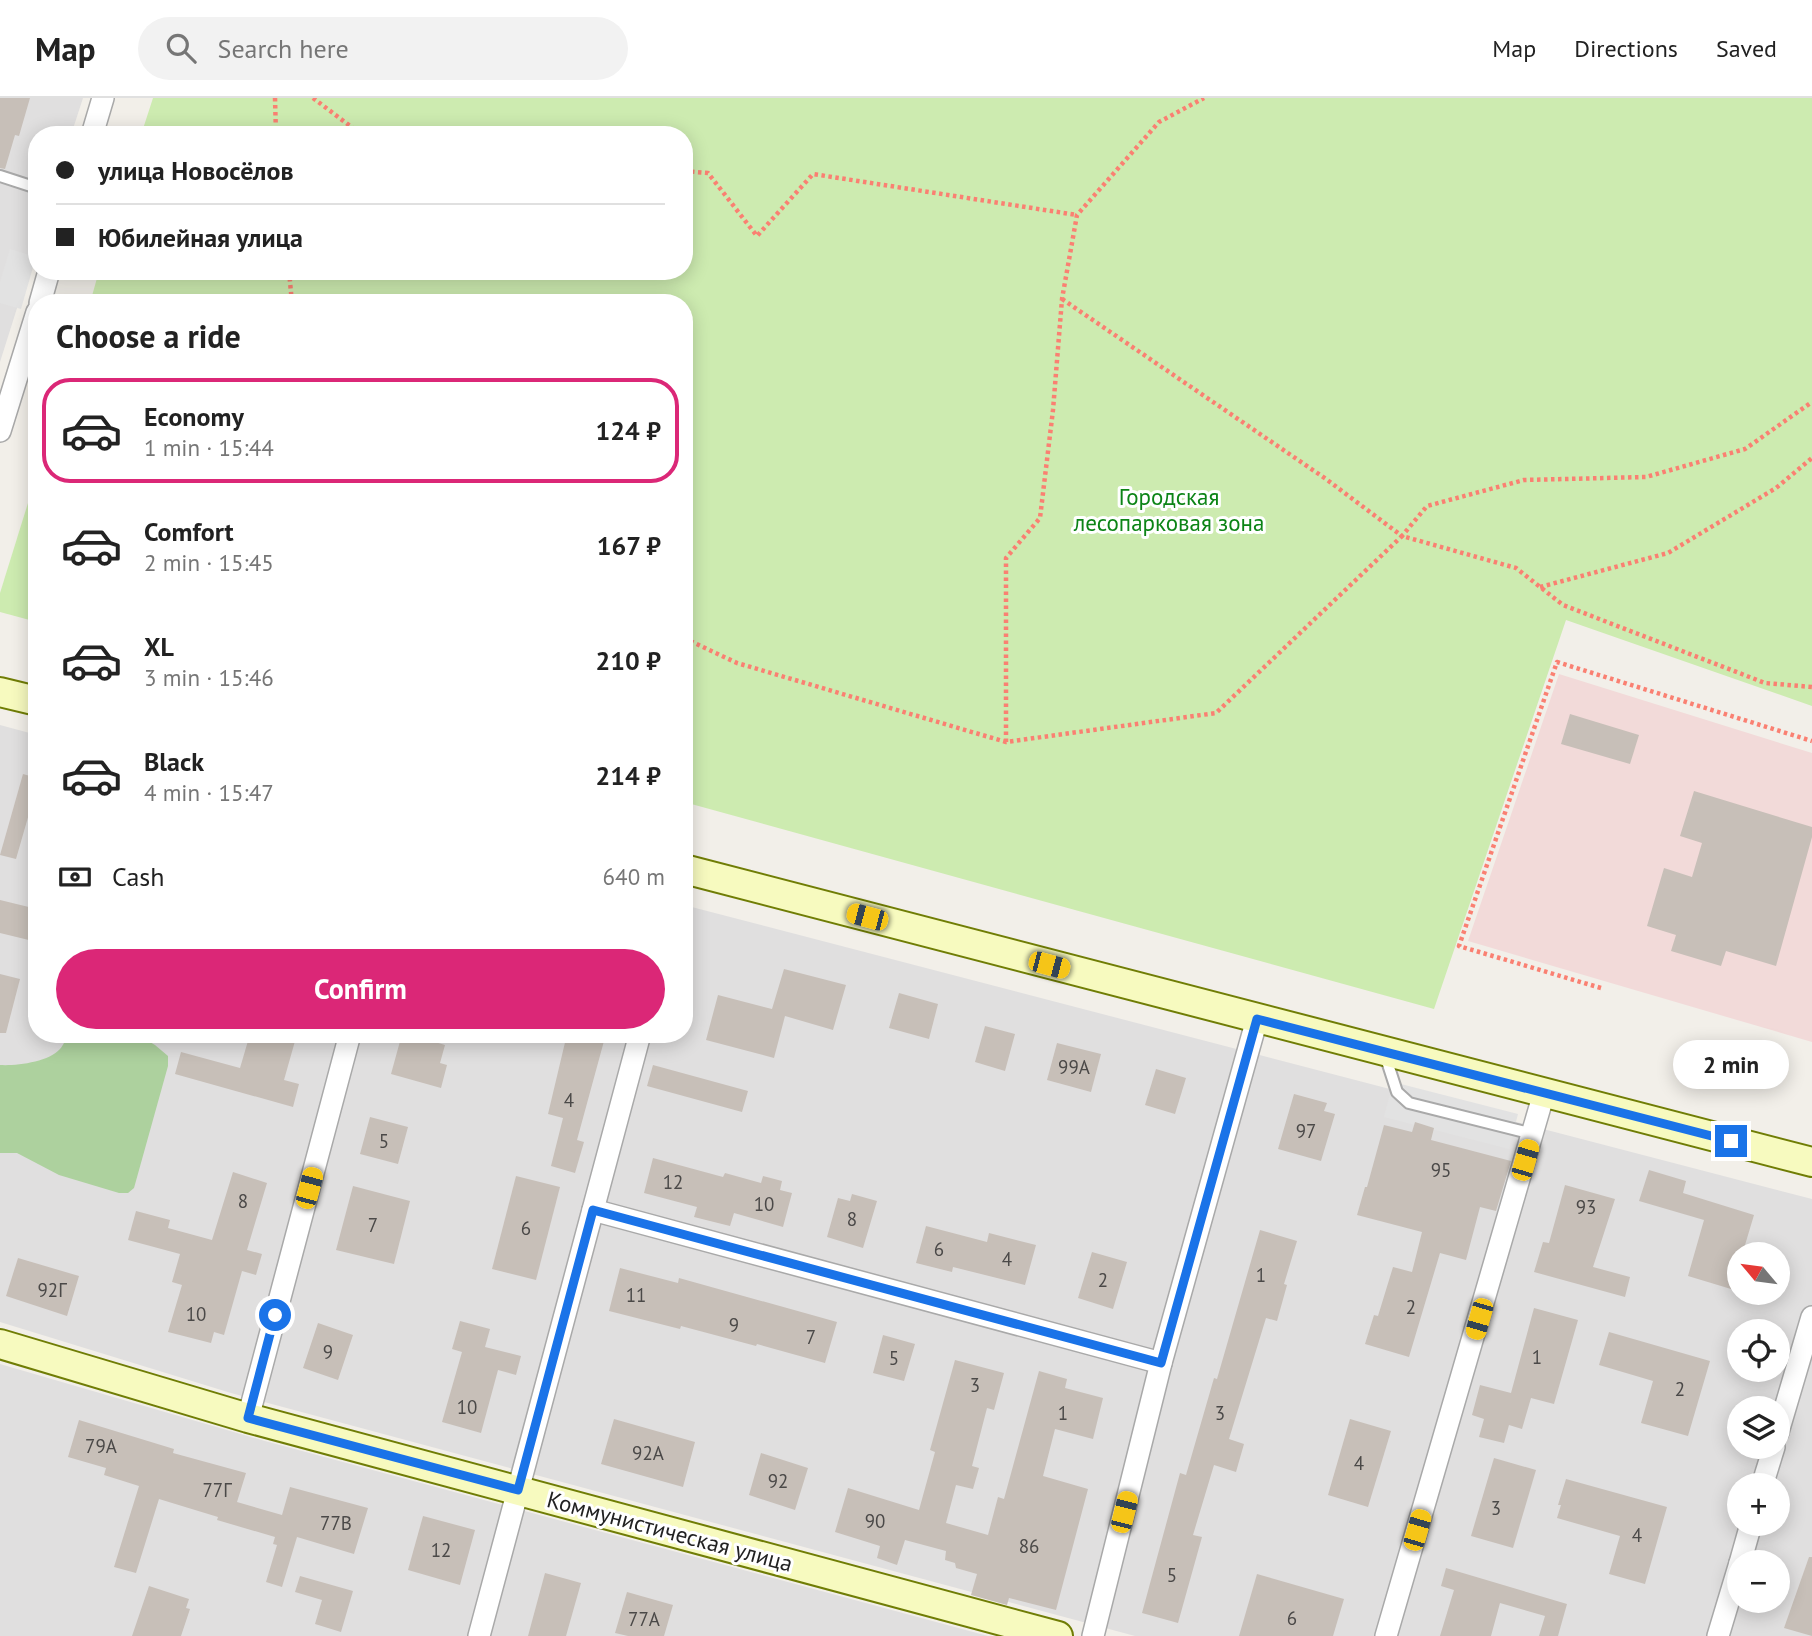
<!DOCTYPE html>
<meta charset="utf-8">
<style>
:root{--surface:#fff;--page:#f2f2f2;--text:#222;--muted:#767676;--line:#e0e0e0;--accent:#db2777}
body{margin:0;font-family:"PT Sans",sans-serif;background:var(--page);color:var(--text);height:100vh;display:flex;flex-direction:column;font-size:26px;white-space:nowrap}
*{box-sizing:border-box;margin:0}
p{font-size:23px;color:var(--muted)}
.icon{flex:none;width:38px;height:38px;fill:none;stroke:currentColor;stroke-width:2;stroke-linecap:round;stroke-linejoin:round}
.map{position:relative;flex:1;overflow:hidden}
.panel{position:absolute;left:28px;top:196px;width:665px;height:749px;display:flex;flex-direction:column;background:var(--surface);border-radius:28px;box-shadow:0 4px 18px #0003}
.panel>*{flex:none}
.top-card{position:absolute;left:28px;top:28px;width:665px;height:154px;border-radius:28px;box-shadow:0 4px 18px #0003;display:grid;align-content:center;height:154px;padding:0 28px;background:var(--surface)}
.needle{width:46px;rotate:299deg}
.controls{position:absolute;left:1727px;top:1144px;display:grid;gap:14px}
.controls a{display:grid;place-items:center;width:63px;height:63px;border-radius:50%;background:var(--surface);box-shadow:0 4px 18px #0003;font-size:35px}
.end{position:absolute;width:32px;height:32px;margin:-16px;border:9px solid #1a73e8;background:#fff;box-shadow:0 0 0 4px #fff}
.from{border-radius:50%}
.bubble{position:absolute;height:49px;border-radius:24px;background:var(--surface);box-shadow:0 4px 18px #0003;font-size:23px;font-weight:800;line-height:49px;text-align:center}
.car{position:absolute;width:21px;height:42px;margin:-21px -10px;border-radius:9px;box-shadow:0 0 5px 2px #0007;background:linear-gradient(#f5c518 24%,#345 0 40%,#f5c518 0 76%,#345 0 86%,#f5c518 0)}
.top-card b{display:flex;align-items:center;gap:24px;height:66px;font-size:26px}
.top-card b+b{border-top:2px solid var(--line)}
.top-card i{width:18px;height:18px;background:var(--text)}
ul{padding:0;list-style:none}
li{display:flex;align-items:center;gap:21px;height:105px;margin:0 14px 10px;padding:0 14px;border:4px solid transparent;border-radius:28px}
li div{flex:1}
li b{display:block;font-size:26px}
li em{font-style:normal;font-weight:800}
li.current{border-color:var(--accent)}
li>.icon{width:63px;height:63px;stroke-width:1.5}
h2{padding:0 28px;font-size:32px;line-height:84px}
.pay{display:flex;align-items:center;gap:18px;height:77px;padding:0 28px;font-size:26px}
.pay p{margin-inline-start:auto}
.cta{display:flex;gap:14px;margin-top:auto;padding:14px 28px}
.cta a{flex:1;height:80px;border-radius:42px;background:var(--accent);color:#fff;font-size:28px;font-weight:800;line-height:80px;text-align:center}
header{display:flex;align-items:center;gap:42px;box-sizing:border-box;height:98px;padding:0 35px;background:var(--surface);border-bottom:2px solid var(--line)}
header strong{font-size:33px}
nav{display:flex;gap:38px;margin-inline-start:auto;font-size:24px}
.search{width:490px;height:63px;background:var(--page);display:flex;align-items:center;gap:18px;box-sizing:border-box;padding:0 24px;border-radius:38px;color:var(--muted);font-size:26px}
.map>svg:first-child{display:block}
</style>
<header>
<strong>Map</strong>
<div class="search"><svg class="icon" aria-label="search" viewBox="0 0 24 24"><circle cx="10" cy="10" r="6"/><path d="M15 15l6 6"/></svg>Search here</div>
<nav><a>Map</a><a>Directions</a><a>Saved</a></nav>
</header>
<div class="map">
<svg width="1812" height="1538" viewBox="0 0 1812 1538">
<rect width="100%" height="100%" fill="#f2efe9"/>
<g fill="#e0dfdf" fill-rule="evenodd">
<polygon points="0,0 83,0 71,37 37,37 37,147 0,264"/>
<path d="M0,627l37,10v299h647v-129l1128,294v437h-677l-904,-243 -231,-71zM1740,1157h38v38h-38zM1740,1234h38v38h-38zM1740,1311h38v38h-38zM1740,1388h38v38h-38zM1740,1465h38v38h-38z"/>
<polygon points="0,1266 265,1343 988,1538 0,1538"/>
</g>
<polygon fill="#f2dad9" points="1559,576 1812,655 1812,944 1468,843"/>
<g fill="#cdebb0">
<polygon points="153,0 1812,0 1812,608 1566,522 1434,911 684,704 684,205 90,205 99,173 684,173 684,37 141,37"/>
<polygon points="37,376 37,524 0,514 0,495"/>
</g>
<path fill="#add19e" d="M68,936h68l19,11 13,11v10l-34,122 -6,5h-9l-60,-18 -42,-22h-17v-88c16,1 49,-3 60,-16 3,-3 6,-10 8,-15z"/>
<g fill="#e2e2e2">
<polygon points="10,151 36,159 21,211 0,205 0,184"/>
<polygon points="1393,984 1518,1016 1509,1051 1384,1019"/>
</g>
<g fill="#c7bfb8">
<polygon points="0,0 30,0 19,38 15,37 5,71 0,70"/>
<polygon points="1570,616 1639,637 1630,666 1561,646"/>
<polygon points="23,676 37,680 37,688 16,761 0,757"/>
<polygon points="1694,693 1812,729 1812,739 1776,868 1726,853 1721,868 1671,853 1676,837 1647,828 1664,770 1692,779 1702,745 1680,738"/>
<polygon points="0,802 37,811 37,844 0,835"/>
<polygon points="784,871 846,887 833,932 785,918 774,960 706,942 718,897 772,911"/>
<polygon points="0,876 20,881 6,935 0,935"/>
<polygon points="899,895 938,906 929,941 889,930"/>
<polygon points="985,928 1015,936 1005,973 975,964"/>
<polygon points="250,936 297,936 284,982 299,986 293,1009 175,976 181,954 240,970"/>
<polygon points="402,936 423,936 422,940 445,947 440,965 447,967 441,990 391,976"/>
<polygon points="567,936 578,936 604,943 577,1042 584,1044 575,1075 551,1068 563,1020 548,1016"/>
<polygon points="1057,945 1101,956 1091,994 1047,982"/>
<polygon points="653,967 748,993 742,1014 647,988"/>
<polygon points="1156,971 1186,980 1175,1016 1145,1007"/>
<polygon points="1294,996 1327,1005 1324,1013 1335,1016 1321,1063 1278,1051"/>
<polygon points="370,1019 408,1029 398,1066 360,1056"/>
<polygon points="1415,1024 1434,1030 1431,1042 1511,1063 1496,1113 1480,1109 1466,1162 1440,1155 1409,1259 1365,1246 1374,1217 1378,1218 1393,1169 1412,1174 1422,1134 1357,1117 1365,1089 1367,1089 1384,1027 1412,1034"/>
<polygon points="653,1060 723,1079 725,1075 761,1085 763,1078 782,1083 780,1092 792,1095 783,1129 734,1115 730,1128 694,1119 697,1109 644,1095"/>
<polygon points="1649,1072 1686,1083 1683,1095 1754,1117 1742,1157 1740,1157 1731,1191 1688,1178 1704,1122 1639,1103"/>
<polygon points="233,1074 267,1085 247,1152 262,1156 256,1177 242,1173 224,1237 214,1234 211,1245 168,1234 182,1187 172,1184 180,1156 128,1142 136,1113 170,1122 168,1130 212,1142"/>
<polygon points="516,1078 560,1089 536,1182 492,1171"/>
<polygon points="1565,1087 1615,1101 1593,1169 1630,1179 1625,1199 1534,1174 1543,1144 1549,1145"/>
<polygon points="353,1088 410,1103 394,1166 336,1152"/>
<polygon points="852,1096 877,1103 863,1150 827,1139 838,1100 850,1103"/>
<polygon points="926,1128 987,1144 989,1135 1036,1147 1025,1187 953,1169 952,1174 916,1165"/>
<polygon points="1260,1132 1297,1143 1284,1186 1287,1187 1277,1223 1266,1220 1229,1341 1244,1346 1236,1374 1214,1367 1193,1437 1202,1439 1178,1525 1142,1515 1180,1375 1186,1377 1214,1280 1217,1281"/>
<polygon points="1092,1154 1127,1164 1113,1211 1078,1200"/>
<polygon points="18,1160 79,1178 67,1218 6,1198"/>
<polygon points="620,1170 678,1185 679,1180 837,1224 825,1265 757,1246 756,1248 681,1228 680,1231 609,1213"/>
<polygon points="1534,1210 1578,1222 1554,1306 1531,1300 1522,1331 1509,1327 1504,1345 1479,1339 1484,1321 1472,1317 1480,1287 1511,1295"/>
<polygon points="460,1223 490,1231 485,1249 521,1258 516,1277 498,1272 481,1335 442,1324 462,1254 452,1251"/>
<polygon points="318,1225 353,1237 338,1282 303,1270"/>
<polygon points="1609,1234 1710,1263 1688,1338 1641,1325 1653,1283 1599,1267"/>
<polygon points="883,1237 915,1246 904,1283 873,1275"/>
<polygon points="955,1262 1004,1275 994,1312 987,1310 972,1368 979,1370 973,1391 956,1387 946,1425 988,1437 998,1399 1004,1401 1039,1273 1067,1281 1065,1290 1103,1300 1093,1341 1055,1331 1043,1378 1088,1391 1056,1512 1009,1500 1007,1507 971,1497 977,1476 956,1470 955,1465 945,1462 946,1453 905,1442 897,1467 877,1460 880,1448 835,1434 848,1390 919,1412 935,1354 930,1352"/>
<polygon points="614,1321 695,1344 683,1389 601,1366"/>
<polygon points="1350,1321 1391,1333 1368,1409 1328,1397"/>
<polygon points="79,1322 174,1351 173,1355 246,1375 237,1404 282,1417 290,1389 368,1410 354,1456 297,1439 282,1489 266,1484 277,1447 273,1446 275,1439 217,1422 218,1419 159,1401 136,1475 114,1469 139,1388 104,1377 106,1370 68,1359"/>
<polygon points="761,1355 808,1370 795,1412 749,1397"/>
<polygon points="1494,1360 1536,1372 1513,1450 1471,1438"/>
<polygon points="1566,1381 1667,1409 1645,1486 1609,1476 1620,1438 1557,1420 1561,1407 1558,1407"/>
<polygon points="423,1418 475,1432 460,1487 408,1472"/>
<polygon points="1809,1459 1812,1459 1812,1538 1784,1530"/>
<polygon points="1446,1470 1567,1506 1558,1538 1539,1538 1545,1518 1500,1505 1491,1538 1440,1538 1454,1492 1441,1488"/>
<polygon points="545,1475 581,1485 566,1538 528,1538"/>
<polygon points="1257,1476 1344,1501 1333,1538 1239,1538"/>
<polygon points="300,1478 353,1493 341,1534 315,1526 322,1502 295,1494"/>
<polygon points="149,1488 189,1501 186,1510 190,1511 181,1538 132,1538"/>
<polygon points="627,1494 673,1507 664,1538 628,1538 615,1535"/>
</g>
<g fill="none" stroke-linecap="round" stroke-linejoin="round">
<g stroke="#a9a9a9" stroke-width="14">
<g id="lane">
<polyline points="0,78 37,90"/>
<polyline points="1385,957 1397,994 1409,1005 1533,1036"/>
</g>
</g>
<g stroke="#a9a9a9" stroke-width="24">
<g id="street">
<polyline points="92,37 103,0"/>
<polyline points="40,205 49,173"/>
<polyline points="0,333 37,214"/>
<polyline points="593,1112 1161,1265"/>
<polyline points="248,1320 350,936"/>
<polyline points="1778,1334 1812,1219"/>
<polyline points="1762,1388 1774,1349"/>
<polyline points="1740,1465 1751,1426"/>
<polyline points="479,1538 640,936"/>
<polyline points="1093,1538 1161,1265 1257,921"/>
<polyline points="1386,1538 1544,995"/>
<polyline points="1718,1538 1740,1465"/>
</g>
</g>
<g stroke="#707d05" stroke-width="32">
<g id="secondary">
<polyline points="0,594 37,603"/>
<polyline points="684,771 1812,1064"/>
<polyline points="0,1246 248,1320 1058,1538"/>
</g>
</g>
<g stroke="#fa8072" stroke-width="4.5" stroke-dasharray="3.5 3.5" stroke-linecap="butt">
<polyline points="275,0 276,37"/>
<polyline points="313,0 362,37"/>
<polyline points="684,73 708,75 757,138 813,76 1077,117"/>
<polyline points="289,173 292,205"/>
<polyline points="1062,201 1326,381 1402,438 1427,408 1524,382 1646,379 1745,351 1812,304"/>
<polyline points="1540,489 1668,455 1776,390 1812,360"/>
<polyline points="684,540 737,565 1006,644 1216,615 1402,438 1516,470 1563,507 1765,585 1812,589"/>
<polyline points="1006,644 1006,460 1040,420 1053,312 1062,201 1077,117 1159,24 1204,0"/>
<polyline points="1601,890 1459,848 1557,564 1812,643"/>
</g>
<use href="#lane" stroke="#fff" stroke-width="10"/>
<use href="#street" stroke="#fff" stroke-width="21"/>
<use href="#secondary" stroke="#f7fabf" stroke-width="28"/>
</g>
<g fill="none" stroke-linecap="round" stroke-linejoin="round">
<polyline stroke="#1a73e8" stroke-width="9" points="275,1217 248,1320 518,1392 593,1112 1161,1265 1257,921 1731,1043"/>
</g>
<g text-anchor="middle" dominant-baseline="central" stroke-width="6" stroke-linejoin="round" paint-order="stroke">
<g font-size="19" fill="#4b4948">
<text x="1074" y="969">99А</text>
<text x="569" y="1002">4</text>
<text x="1306" y="1033">97</text>
<text x="384" y="1043">5</text>
<text x="1441" y="1072">95</text>
<text x="673" y="1084">12</text>
<text x="243" y="1103">8</text>
<text x="764" y="1106">10</text>
<text x="1586" y="1109">93</text>
<text x="852" y="1121">8</text>
<text x="373" y="1127">7</text>
<text x="526" y="1130">6</text>
<text x="939" y="1151">6</text>
<text x="1007" y="1161">4</text>
<text x="1261" y="1177">1</text>
<text x="1103" y="1182">2</text>
<text x="52" y="1192">92Г</text>
<text x="636" y="1197">11</text>
<text x="1411" y="1209">2</text>
<text x="196" y="1216">10</text>
<text x="734" y="1227">9</text>
<text x="811" y="1239">7</text>
<text x="328" y="1254">9</text>
<text x="1537" y="1259">1</text>
<text x="894" y="1260">5</text>
<text x="975" y="1287">3</text>
<text x="1680" y="1291">2</text>
<text x="467" y="1309">10</text>
<text x="1063" y="1315">1</text>
<text x="1220" y="1315">3</text>
<text x="101" y="1348">79А</text>
<text x="648" y="1355">92А</text>
<text x="1359" y="1365">4</text>
<text x="778" y="1383">92</text>
<text x="217" y="1392">77Г</text>
<text x="1496" y="1410">3</text>
<text x="875" y="1423">90</text>
<text x="336" y="1425">77В</text>
<text x="1637" y="1437">4</text>
<text x="1029" y="1448">86</text>
<text x="441" y="1452">12</text>
<text x="1172" y="1477">5</text>
<text x="1292" y="1520">6</text>
<text x="644" y="1521">77А</text>
</g>
<g font-size="23" fill="#0c8416" stroke="#fff">
<text x="1169" y="398">Городская<tspan x="1169" dy="26">лесопарковая зона</tspan></text>
</g>
<g font-size="23" fill="#222" stroke="#fff">
<text transform="translate(670 1433) rotate(15)">Коммунистическая улица</text>
</g>
</g>
</svg>
<div class="controls">
<a><svg class="needle" viewBox="-14 -14 28 28"><path d="M0-13l5 13h-10z" fill="#e53935"/><path d="M0 13l5-13h-10z" fill="#767676"/></svg></a>
<a><svg class="icon" aria-label="locate" viewBox="0 0 24 24"><circle cx="12" cy="12" r="6"/><path d="M12 2v4M12 18v4M2 12h4M18 12h4"/></svg></a>
<a><svg class="icon" aria-label="layers" viewBox="0 0 24 24"><path d="M12 4l9 5-9 5-9-5zM3 14l9 5 9-5"/></svg></a>
<a>+</a>
<a>−</a>
</div>
<i class="end from" style="left:275px;top:1217px"></i>
<i class="end" style="left:1731px;top:1043px"></i>
<div class="bubble" style="left:1673px;top:942px;width:116px">2 min</div>
<i class="car" style="left:867px;top:819px;rotate:285deg"></i>
<i class="car" style="left:1049px;top:867px;rotate:105deg"></i>
<i class="car" style="left:1525px;top:1062px;rotate:16deg"></i>
<i class="car" style="left:309px;top:1090px;rotate:15deg"></i>
<i class="car" style="left:1479px;top:1221px;rotate:196deg"></i>
<i class="car" style="left:1124px;top:1414px;rotate:14deg"></i>
<i class="car" style="left:1417px;top:1432px;rotate:16deg"></i>
<div class="top-card">
<b><i class="from"></i>улица Новосёлов</b>
<b><i></i>Юбилейная улица</b>
</div>
<section class="panel">
<h2>Choose a ride</h2>
<ul>
<li class="current"><svg class="icon" aria-label="car" viewBox="0 0 24 24"><path d="M5 17H2v-5l4-1 3-4h7l3 4 3 1v5h-3M9 17h6M6 11h13"/><circle cx="7" cy="17" r="2"/><circle cx="17" cy="17" r="2"/></svg><div><b>Economy</b><p>1 min · 15:44</p></div><em>124 ₽</em></li>
<li><svg class="icon" aria-label="car" viewBox="0 0 24 24"><path d="M5 17H2v-5l4-1 3-4h7l3 4 3 1v5h-3M9 17h6M6 11h13"/><circle cx="7" cy="17" r="2"/><circle cx="17" cy="17" r="2"/></svg><div><b>Comfort</b><p>2 min · 15:45</p></div><em>167 ₽</em></li>
<li><svg class="icon" aria-label="car" viewBox="0 0 24 24"><path d="M5 17H2v-5l4-1 3-4h7l3 4 3 1v5h-3M9 17h6M6 11h13"/><circle cx="7" cy="17" r="2"/><circle cx="17" cy="17" r="2"/></svg><div><b>XL</b><p>3 min · 15:46</p></div><em>210 ₽</em></li>
<li><svg class="icon" aria-label="car" viewBox="0 0 24 24"><path d="M5 17H2v-5l4-1 3-4h7l3 4 3 1v5h-3M9 17h6M6 11h13"/><circle cx="7" cy="17" r="2"/><circle cx="17" cy="17" r="2"/></svg><div><b>Black</b><p>4 min · 15:47</p></div><em>214 ₽</em></li>
</ul>
<div class="pay"><svg class="icon" aria-label="cash" viewBox="0 0 24 24"><path d="M3 7h18v10H3z"/><circle cx="12" cy="12" r="2"/></svg>Cash<p>640 m</p></div>
<div class="cta"><a>Confirm</a></div>
</section>
</div>
